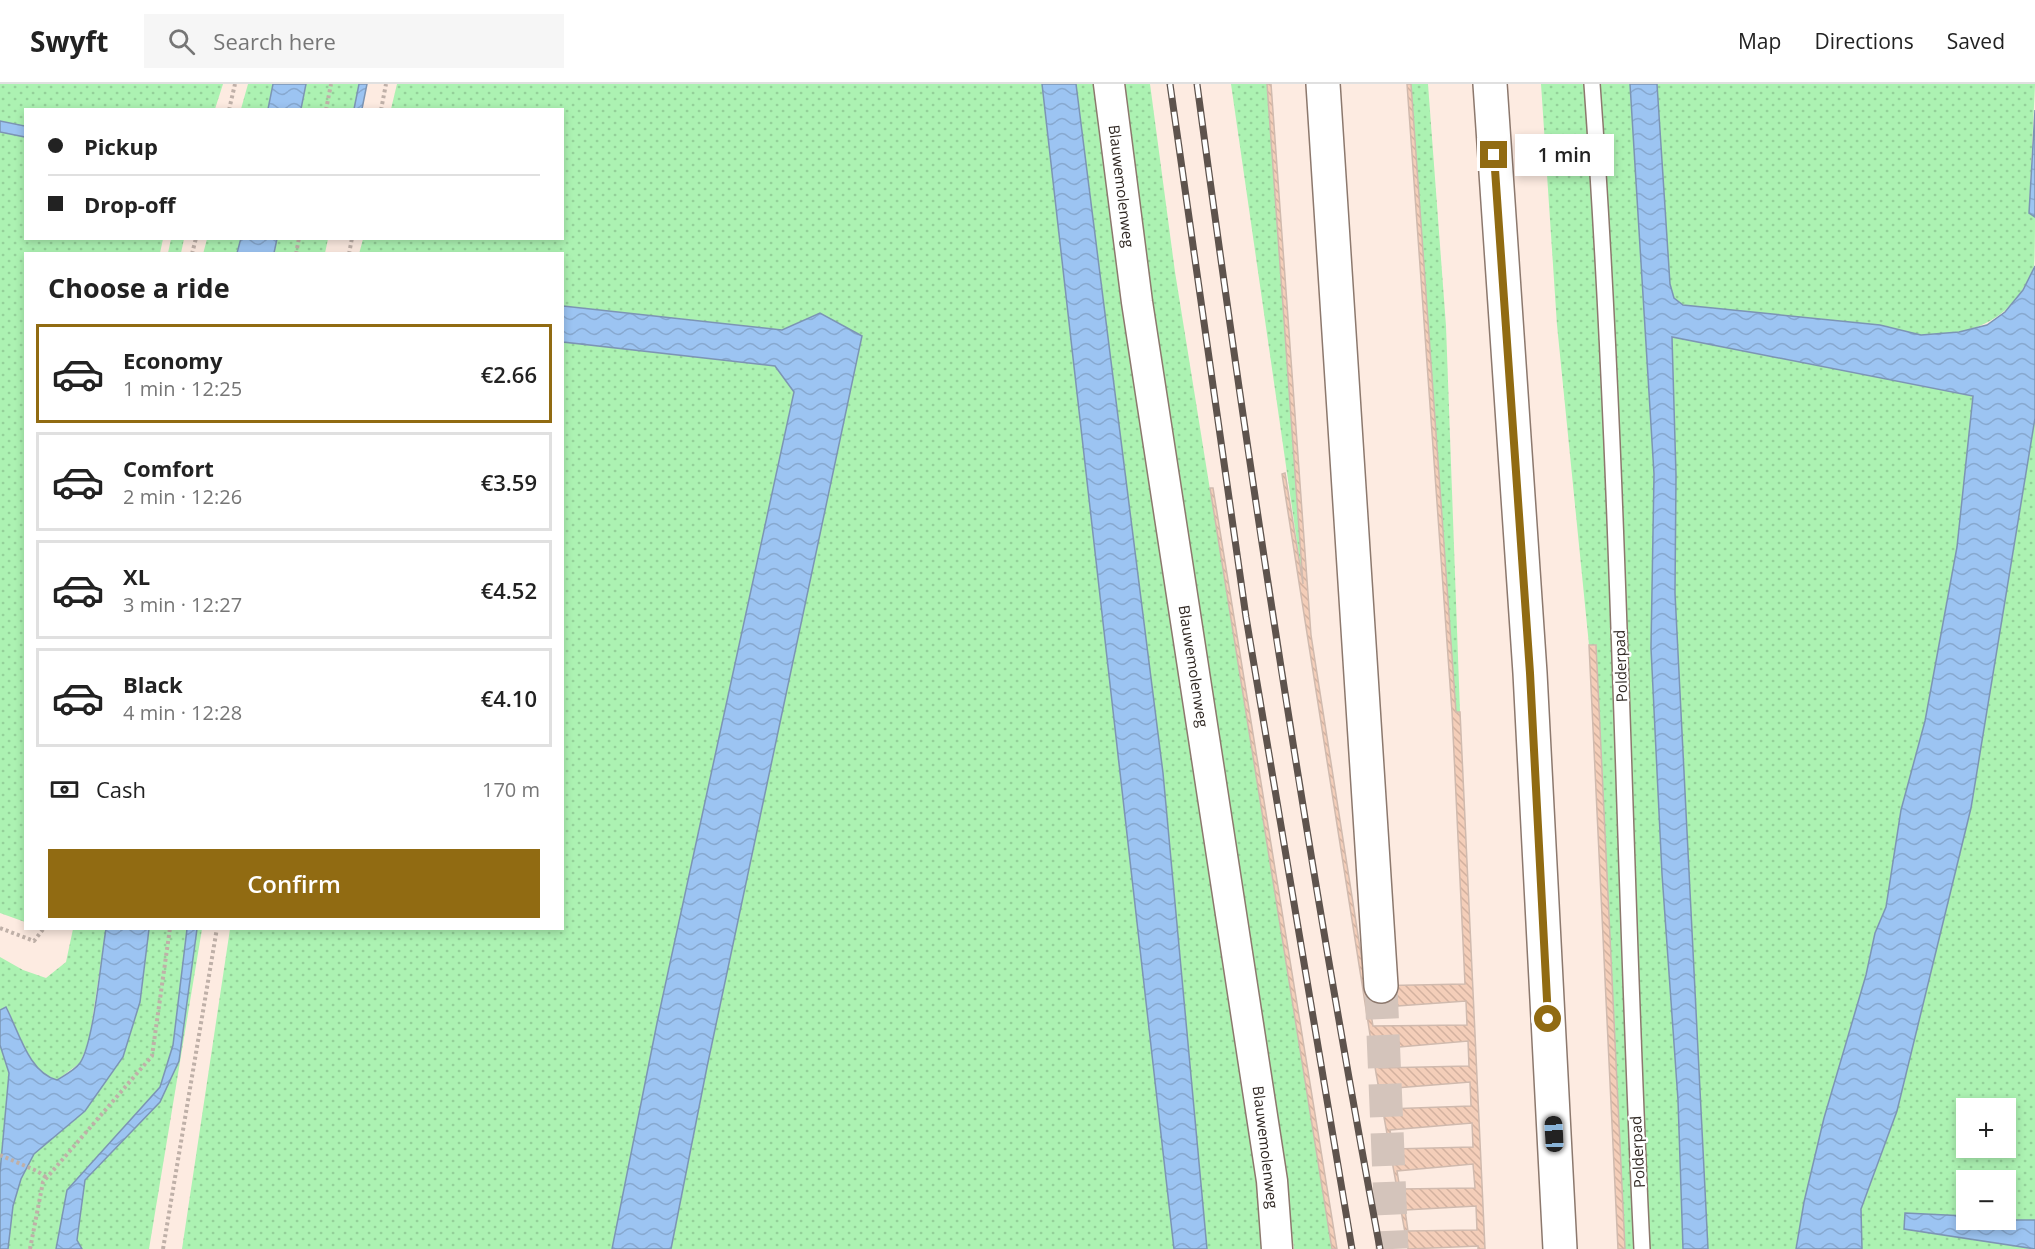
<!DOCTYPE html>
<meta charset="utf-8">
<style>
:root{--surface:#fff;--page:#f6f6f6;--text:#222;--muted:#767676;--line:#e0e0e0;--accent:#916b12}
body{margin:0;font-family:"Open Sans",sans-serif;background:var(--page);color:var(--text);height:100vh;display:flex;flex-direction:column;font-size:22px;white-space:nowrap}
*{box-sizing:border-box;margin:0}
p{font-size:20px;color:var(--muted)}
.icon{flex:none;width:33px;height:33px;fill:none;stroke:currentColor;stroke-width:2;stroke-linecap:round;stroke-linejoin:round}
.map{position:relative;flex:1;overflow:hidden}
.drawer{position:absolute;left:24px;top:168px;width:540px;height:678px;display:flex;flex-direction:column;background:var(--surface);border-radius:0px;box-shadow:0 3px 9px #0003}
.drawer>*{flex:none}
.hud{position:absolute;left:24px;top:24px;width:540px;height:132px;border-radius:0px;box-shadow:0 3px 9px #0003;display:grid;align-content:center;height:132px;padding:0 24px;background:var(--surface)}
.controls{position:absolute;left:1956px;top:1014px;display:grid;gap:12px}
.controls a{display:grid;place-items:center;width:60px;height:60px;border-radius:0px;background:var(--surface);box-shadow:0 3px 9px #0003;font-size:30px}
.end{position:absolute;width:27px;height:27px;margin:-14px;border:8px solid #916b12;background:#fff;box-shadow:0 0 0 3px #fff}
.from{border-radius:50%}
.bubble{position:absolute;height:42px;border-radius:0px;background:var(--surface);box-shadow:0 3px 9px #0003;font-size:20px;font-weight:600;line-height:42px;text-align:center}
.car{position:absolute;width:18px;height:36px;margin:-18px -9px;border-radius:8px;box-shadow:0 0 4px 2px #0007;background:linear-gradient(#222 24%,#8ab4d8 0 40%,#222 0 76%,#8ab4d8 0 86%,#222 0)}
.hud b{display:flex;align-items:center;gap:21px;height:57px;font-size:22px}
.hud b+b{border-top:2px solid var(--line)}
.hud i{width:15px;height:15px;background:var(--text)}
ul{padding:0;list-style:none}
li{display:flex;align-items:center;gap:18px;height:99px;margin:0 12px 9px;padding:0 12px;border:3px solid var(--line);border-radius:0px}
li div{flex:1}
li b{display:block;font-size:22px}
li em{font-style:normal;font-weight:600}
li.current{border-color:var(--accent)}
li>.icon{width:54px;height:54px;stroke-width:1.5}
h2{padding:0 24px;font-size:27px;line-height:72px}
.pay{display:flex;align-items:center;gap:15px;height:66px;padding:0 24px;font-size:22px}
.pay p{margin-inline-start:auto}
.action{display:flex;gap:12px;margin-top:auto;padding:12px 24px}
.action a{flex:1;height:69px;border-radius:0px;background:var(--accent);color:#fff;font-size:24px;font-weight:600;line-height:69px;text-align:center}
header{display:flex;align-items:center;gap:36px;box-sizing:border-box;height:84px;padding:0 30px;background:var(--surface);border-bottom:2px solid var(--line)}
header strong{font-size:28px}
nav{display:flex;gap:33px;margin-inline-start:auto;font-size:21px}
.search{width:420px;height:54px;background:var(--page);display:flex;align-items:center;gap:15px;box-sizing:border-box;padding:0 21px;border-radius:0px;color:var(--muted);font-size:22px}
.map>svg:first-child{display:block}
</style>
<header>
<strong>Swyft</strong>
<div class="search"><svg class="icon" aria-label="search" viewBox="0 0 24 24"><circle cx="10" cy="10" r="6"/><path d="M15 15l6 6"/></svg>Search here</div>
<nav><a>Map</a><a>Directions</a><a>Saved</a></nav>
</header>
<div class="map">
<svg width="2035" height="1165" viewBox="0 0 2035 1165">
<defs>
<pattern id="grass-dots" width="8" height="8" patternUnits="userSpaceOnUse" patternTransform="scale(1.5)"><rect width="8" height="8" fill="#acf2b2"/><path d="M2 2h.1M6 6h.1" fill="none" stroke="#94d099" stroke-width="1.8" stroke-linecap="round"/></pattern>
<pattern id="water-waves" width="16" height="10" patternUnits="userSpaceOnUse" patternTransform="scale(1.5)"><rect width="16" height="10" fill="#9cc4f2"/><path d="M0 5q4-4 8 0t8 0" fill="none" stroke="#87a8cf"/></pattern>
<pattern id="building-back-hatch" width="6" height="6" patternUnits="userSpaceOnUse" patternTransform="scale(1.5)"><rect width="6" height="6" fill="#f4ceb9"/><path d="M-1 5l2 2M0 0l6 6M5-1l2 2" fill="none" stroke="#d2b19f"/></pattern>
</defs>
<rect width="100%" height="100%" fill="#fdebe1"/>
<g fill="url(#grass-dots)" fill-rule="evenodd">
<polygon points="0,0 223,0 215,25 26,26 25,42 0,37"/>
<polygon points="248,0 273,0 268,25 241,25"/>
<polygon points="306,0 364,0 358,25 301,26"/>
<polygon points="397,0 1042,0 1174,1165 671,1165 707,983 820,230 783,246 563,222 562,170 359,170 363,155 562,154 562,26 391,25"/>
<polygon points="1076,0 1095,0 1268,1165 1207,1165 1163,689"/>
<polygon points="1121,0 1150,0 1175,188 1332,1165 1294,1165 1278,1031 1180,417"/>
<polygon points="1231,0 1267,0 1303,500"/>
<polygon points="1411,0 1428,0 1446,242 1460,628 1456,628"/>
<polygon points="1541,0 1630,0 1654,390 1651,564 1662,790 1678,1016 1683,1165 1625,1165 1596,561 1589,561 1557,241"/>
<path d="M1657,0h378l-6,128 6,5c0,14 0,37 -1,49 -20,52 -56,69 -111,69 -21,-1 -45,-10 -67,-12 -57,-6 -115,-12 -173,-18l-9,-7 -4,-14z"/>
<polygon points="0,48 25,53 26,154 163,155 160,169 26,170 25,838 0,829"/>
<polygon points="171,155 184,155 181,169 168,169"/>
<polygon points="207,155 241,155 237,169 203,170"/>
<polygon points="277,155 328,155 325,169 274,170"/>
<polygon points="1672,252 1973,312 1957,463 1925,637 1901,726 1886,823 1875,849 1866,891 1824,1034 1804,1118 1796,1165 1708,1165 1675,509 1676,391"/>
<polygon points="563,258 775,282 794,308 657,939 612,1165 182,1165 230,845 562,844"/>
<path d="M2035,334v831h-173l-1,-40 36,-98 74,-303zM1966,1024h40v40h-40zM1966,1096h40v40h-40z"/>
<path d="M73,845h33l-17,112 -9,22 -23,17c-28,-8 -38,-48 -50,-72l-7,2v-53l23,13 23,8 20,-16z"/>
<polygon points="149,845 202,845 149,1165 8,1165 12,1122 21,1095 34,1070 85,1027 140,918"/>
<polygon points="0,961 9,989 0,1088"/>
</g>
<g fill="url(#water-waves)" stroke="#7c95b4" stroke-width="1.5">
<polygon points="273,0 306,0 301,25 268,25"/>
<polygon points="359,0 367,0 362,25 354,25"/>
<polygon points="1042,0 1076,0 1163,689 1207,1165 1174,1165"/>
<polygon points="1630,0 1657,0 1670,200 1674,214 1683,221 1880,241 1921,251 1959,248 1987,241 2005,228 2023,206 2035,182 2035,334 1971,724 1897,1027 1861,1125 1862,1165 1796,1165 1804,1118 1824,1034 1866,891 1875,849 1886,823 1901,726 1925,637 1957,463 1973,312 1672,253 1676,391 1675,509 1708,1165 1683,1165 1678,1016 1662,790 1651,564 1654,390"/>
<polygon points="2035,26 2035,133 2029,129"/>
<polygon points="0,37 25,42 25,53 0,48"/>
<polygon points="241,154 277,155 274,169 237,169"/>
<polygon points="563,222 782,246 820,229 862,252 707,983 671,1165 612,1165 657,939 794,308 775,282 563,258"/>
<path d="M106,845h43l-9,73 -17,55 -38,54 -51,43 -13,25 -8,27 -5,43h-8v-77l9,-99 -9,-28v-35l6,-3c13,25 23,66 51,73 8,-5 18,-10 23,-17 14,-20 21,-106 26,-134z"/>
<polygon points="187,845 197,845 179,977 160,1018 85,1096 77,1156 82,1165 56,1165 67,1106 160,1003 173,961"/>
<polygon points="1905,1129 1966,1132 1966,1136 2035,1136 2035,1165 1904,1145"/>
</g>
<g fill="url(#building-back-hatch)" stroke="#d0baae" stroke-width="1.5" fill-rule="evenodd">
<path d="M1267,0h4l40,551 55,351 99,-2 -13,-272 -45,-628h4l45,628h4l25,537h-7v-3l-70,3 -32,-176 -94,-599 3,-1 18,111zM1466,917l1,24 -94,1 -3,-18zM1468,957l1,25 -90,2 -3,-19zM1470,998l1,24 -85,3 -3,-20zM1472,1039l1,24 -80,2 -3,-19zM1473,1080l2,24 -75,1 -3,-18zM1476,1122l1,24 -69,1 -3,-21z"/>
<polygon points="1210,404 1213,404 1337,1165 1332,1165"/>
<polygon points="1589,561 1596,561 1625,1165 1618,1165"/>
</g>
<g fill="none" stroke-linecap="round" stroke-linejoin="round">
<polyline stroke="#d4c4bb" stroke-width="33" stroke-dasharray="33 16" stroke-linecap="butt" points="1381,902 1392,1165"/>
<g stroke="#8c786d" stroke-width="18">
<path id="lane" d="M1592,0c28,388 31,777 50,1165"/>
</g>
<g stroke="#8c786d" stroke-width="33">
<polyline id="street" points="1109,0 1137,218 1272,1097 1277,1165"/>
</g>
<g stroke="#8c786d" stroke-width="36">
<g id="highway">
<polyline points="1323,0 1381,902"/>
<polyline points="1490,0 1530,589 1560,1165"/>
</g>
</g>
<g stroke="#bfb0a8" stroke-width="4" stroke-dasharray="3 3" stroke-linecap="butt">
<polyline points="229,26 235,0"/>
<polyline points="326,26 331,0"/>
<polyline points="381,26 386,0"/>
<polyline points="192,170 196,154"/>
<polyline points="296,170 299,154"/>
<polyline points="349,170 352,154"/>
<polyline points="0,844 34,857 44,844"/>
<polyline points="0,1071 37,1087 47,1094"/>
<polyline points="30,1165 43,1098 152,972 170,844"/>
<polyline points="163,1165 217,844"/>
</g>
<use href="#lane" stroke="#fff" stroke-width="15"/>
<use href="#street" stroke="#fff" stroke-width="30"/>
<use href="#highway" stroke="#fff" stroke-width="33"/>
<g stroke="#5e534d" stroke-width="7">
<g id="rail">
<polyline points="1170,0 1246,533 1352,1165"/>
<path d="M1197,0c52,390 111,778 183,1165"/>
</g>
</g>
<use href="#rail" stroke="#fff" stroke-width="4.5" stroke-dasharray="14" stroke-linecap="butt"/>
</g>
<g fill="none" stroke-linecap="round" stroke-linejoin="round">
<polyline stroke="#916b12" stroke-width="8" points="1494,71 1530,589 1548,935"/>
</g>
<g text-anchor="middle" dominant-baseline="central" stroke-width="4.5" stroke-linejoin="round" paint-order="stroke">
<g font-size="15" fill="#302823" stroke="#fff">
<text transform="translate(1122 102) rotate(83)">Blauwemolenweg</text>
<text transform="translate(1194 582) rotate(81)">Blauwemolenweg</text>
<text transform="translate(1620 582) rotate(-92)">Polderpad</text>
<text transform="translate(1266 1063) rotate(83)">Blauwemolenweg</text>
<text transform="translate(1637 1068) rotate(-93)">Polderpad</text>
</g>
</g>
</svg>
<div class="controls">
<a>+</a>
<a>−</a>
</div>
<i class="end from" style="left:1548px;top:935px"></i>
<i class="end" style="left:1494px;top:71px"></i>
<div class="bubble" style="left:1515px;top:50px;width:99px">1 min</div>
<i class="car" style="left:1554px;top:1050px;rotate:357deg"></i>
<div class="hud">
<b><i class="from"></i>Pickup</b>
<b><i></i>Drop-off</b>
</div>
<section class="drawer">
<h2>Choose a ride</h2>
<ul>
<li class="current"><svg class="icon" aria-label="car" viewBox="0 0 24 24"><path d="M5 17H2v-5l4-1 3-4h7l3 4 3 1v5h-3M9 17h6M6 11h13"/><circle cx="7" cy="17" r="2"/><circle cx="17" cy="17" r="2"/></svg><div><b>Economy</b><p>1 min · 12:25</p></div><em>€2.66</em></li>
<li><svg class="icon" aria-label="car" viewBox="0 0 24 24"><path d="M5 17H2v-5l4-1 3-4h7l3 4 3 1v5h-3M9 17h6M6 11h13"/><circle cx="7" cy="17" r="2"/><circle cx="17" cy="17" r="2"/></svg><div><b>Comfort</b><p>2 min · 12:26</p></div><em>€3.59</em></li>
<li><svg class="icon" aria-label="car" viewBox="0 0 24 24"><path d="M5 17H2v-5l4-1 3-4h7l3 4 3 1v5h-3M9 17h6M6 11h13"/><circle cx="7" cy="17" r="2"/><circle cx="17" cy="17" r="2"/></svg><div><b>XL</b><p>3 min · 12:27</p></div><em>€4.52</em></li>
<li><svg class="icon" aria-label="car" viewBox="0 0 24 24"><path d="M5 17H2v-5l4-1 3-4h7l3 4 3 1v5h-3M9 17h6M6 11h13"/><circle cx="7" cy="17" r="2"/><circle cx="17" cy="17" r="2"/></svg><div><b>Black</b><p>4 min · 12:28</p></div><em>€4.10</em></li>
</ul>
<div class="pay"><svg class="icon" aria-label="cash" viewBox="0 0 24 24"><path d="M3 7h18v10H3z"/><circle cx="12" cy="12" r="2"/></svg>Cash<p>170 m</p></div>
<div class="action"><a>Confirm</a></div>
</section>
</div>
